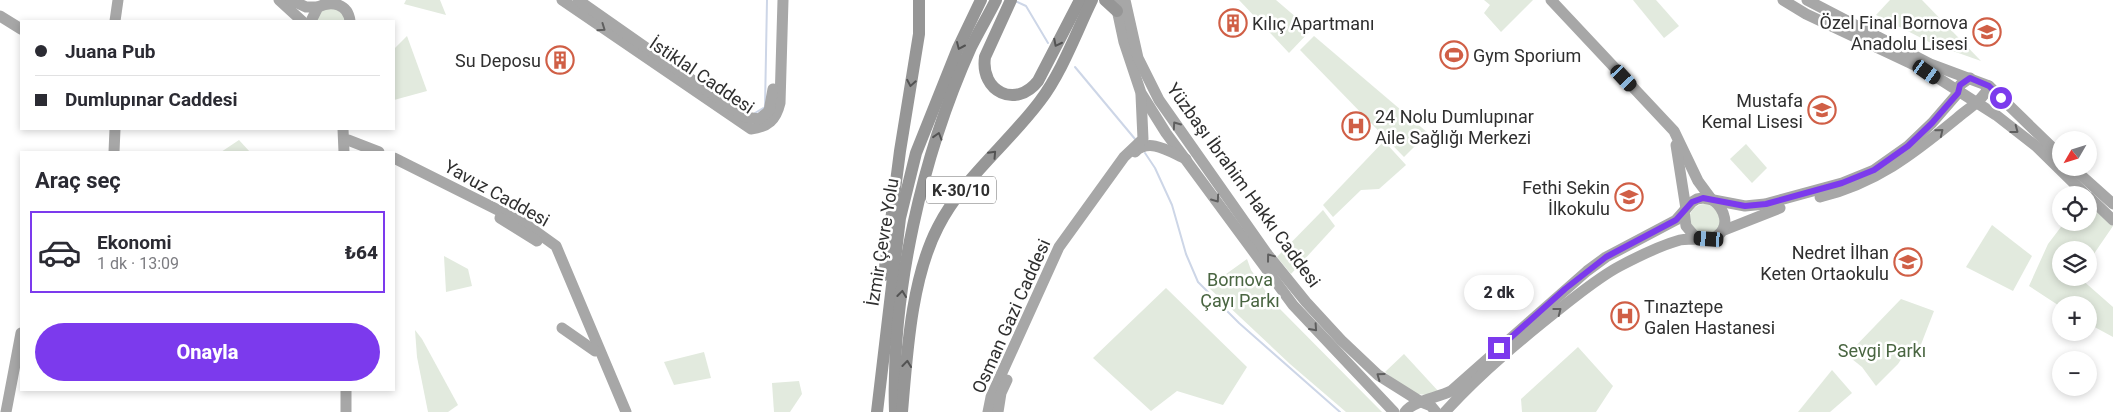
<!DOCTYPE html>
<html lang="tr">
<meta charset="utf-8">
<style>
:root{--surface:#fff;--page:#f2f2f3;--text:#2b2b33;--muted:#7c7c81;--line:#e1e1e2;--accent:#7c3aed}
body{margin:0;font-family:Roboto,sans-serif;background:var(--page);color:var(--text);height:100vh;display:flex;flex-direction:column;font-size:19px;white-space:nowrap}
*{box-sizing:border-box;margin:0}
p{font-size:16px;color:var(--muted)}
.icon{flex:none;width:28px;height:28px;fill:none;stroke:currentColor;stroke-width:2;stroke-linecap:round;stroke-linejoin:round}
.map{position:relative;flex:1;overflow:hidden}
.details{position:absolute;left:20px;top:151px;width:375px;height:240px;display:flex;flex-direction:column;background:var(--surface);border-radius:0px;box-shadow:0 2px 8px #0003}
.details>*{flex:none}
.guide{position:absolute;left:20px;top:20px;width:375px;height:110px;border-radius:0px;box-shadow:0 2px 8px #0003;display:grid;align-content:center;height:110px;padding:0 15px;background:var(--surface)}
.needle{width:32px;rotate:231deg}
.fabs{position:absolute;left:2052px;top:131px;display:grid;gap:10px}
.fabs a{display:grid;place-items:center;width:45px;height:45px;border-radius:50%;background:var(--surface);box-shadow:0 2px 8px #0003;font-size:25px}
.end{position:absolute;width:22px;height:22px;margin:-11px;border:6px solid #7c3aed;background:#fff;box-shadow:0 0 0 2px #fff}
.from{border-radius:50%}
.bubble{position:absolute;height:35px;border-radius:18px;background:var(--surface);box-shadow:0 2px 8px #0003;font-size:16px;font-weight:800;line-height:35px;text-align:center}
.car{position:absolute;width:15px;height:30px;margin:-15px -8px;border-radius:6px;box-shadow:0 0 4px 1px #0007;background:linear-gradient(#222 24%,#8ab4d8 0 40%,#222 0 76%,#8ab4d8 0 86%,#222 0)}
.guide b{display:flex;align-items:center;gap:18px;height:48px;font-size:19px}
.guide b+b{border-top:1px solid var(--line)}
.guide i{width:12px;height:12px;background:var(--text)}
ul{padding:0;list-style:none}
li{display:flex;align-items:center;gap:15px;height:82px;margin:0 10px 8px;padding:0 5px;border:2px solid transparent;border-radius:0px}
li div{flex:1}
li b{display:block;font-size:19px}
li em{font-style:normal;font-weight:800}
li.active{border-color:var(--accent)}
li>.icon{width:45px;height:45px;stroke-width:1.5}
h2{padding:0 15px;font-size:22px;line-height:60px}
.action{display:flex;gap:10px;margin-top:auto;padding:10px 15px}
.action a{flex:1;height:58px;border-radius:30px;background:var(--accent);color:#fff;font-size:20px;font-weight:800;line-height:58px;text-align:center}
.map>svg:first-child{display:block}
</style>
<div class="map">
<svg width="2113" height="412" viewBox="0 0 2113 412">
<rect width="100%" height="100%" fill="#fff"/>
<g fill="#e2eade">
<polygon points="406,0 440,0 446,15 404,4"/>
<polygon points="1239,0 1276,0 1311,30 1289,53"/>
<polygon points="1484,0 1533,0 1501,32 1484,13 1490,5"/>
<polygon points="1633,0 1656,0 1679,26 1664,38"/>
<polygon points="1890,0 1922,0 1981,61 1933,44 1876,15"/>
<polygon points="330,3 350,21 311,21"/>
<polygon points="407,36 427,91 394,100 394,49"/>
<polygon points="1314,36 1428,133 1404,157 1300,50"/>
<polygon points="239,140 250,152 221,152"/>
<polygon points="1384,141 1406,165 1379,189 1361,190 1333,217 1323,205"/>
<polygon points="1746,144 1767,168 1752,183 1730,159"/>
<circle cx="1705" cy="220" r="16"/>
<polygon points="2089,204 2113,226 2089,261 2089,250 2061,250 2061,278 2080,278 2113,307 2113,337 2089,324 2089,305 2061,305 2061,307 2029,286 2048,244 2064,223 2089,222"/>
<polygon points="1323,210 1335,226 1291,274 1277,257"/>
<polygon points="1992,225 2032,256 2013,291 1966,267"/>
<polygon points="444,256 468,269 472,286 446,292"/>
<polygon points="1247,259 1251,270 1274,303 1382,412 1346,412 1290,364 1208,287"/>
<polygon points="1166,288 1247,367 1223,405 1177,391 1151,411 1093,358"/>
<polygon points="1901,299 1934,311 1920,347 1911,344 1898,364 1876,386 1862,367 1847,355"/>
<polygon points="415,330 422,339 458,405 448,412 428,412 417,357"/>
<polygon points="1578,347 1613,386 1596,412 1522,412 1521,399"/>
<polygon points="704,352 711,378 674,385 664,362"/>
<path d="M1404,354l35,38c-25,9 -36,-6 -54,-20z"/>
<polygon points="1832,370 1852,393 1830,412 1798,412"/>
<polygon points="799,381 802,394 790,412 774,412 772,383"/>
</g>
<g fill="none" stroke-linecap="round" stroke-linejoin="round">
<g stroke="#cdd6e7" stroke-width="2">
<polyline points="1015,1 1026,6 1048,43"/>
<polyline points="1075,67 1135,139"/>
<polyline points="755,113 765,107 767,0"/>
<polyline points="1145,153 1155,168 1172,205 1186,254 1198,282 1239,323 1340,412"/>
</g>
<g stroke="#a7a7a7" stroke-width="11">
<polyline points="279,0 302,21"/>
<polyline points="291,0 306,7 318,7"/>
<path d="M562,0l189,129c17,-2 25,-9 29,-26l3,-103"/>
<polyline points="578,0 745,117 759,119 769,111 773,89"/>
<polyline points="1115,0 1124,42 1141,93 1166,133 1293,305 1394,412"/>
<polyline points="1125,0 1138,58 1159,100 1268,255 1306,302 1341,340 1378,375 1421,402 1431,406 1436,412"/>
<polyline points="1551,0 1674,131 1698,181 1712,200"/>
<polyline points="1783,0 1806,14 1927,71 1996,115 2037,147 2086,195"/>
<polyline points="1807,0 1930,64 1989,86 2061,156"/>
<polyline points="0,16 21,29"/>
<polyline points="115,21 118,0"/>
<path d="M311,21l7,-14c14,-7 30,-3 32,14"/>
<polyline points="343,129 344,152"/>
<polyline points="348,140 379,152"/>
<polyline points="1676,145 1686,209"/>
<polyline points="114,152 115,129"/>
<path d="M1135,152c14,-15 35,0 51,7"/>
<polyline points="394,158 524,223 556,246 626,412"/>
<polyline points="2073,168 2113,204"/>
<path d="M1820,197c56,-14 92,-42 136,-78 11,-10 27,-18 33,-33"/>
<polyline points="2089,197 2113,220"/>
<polyline points="1684,211 1686,226 1697,239"/>
<polyline points="500,218 537,241"/>
<polyline points="1722,231 1780,208"/>
<polyline points="562,328 595,351"/>
<polyline points="6,412 21,333"/>
<polyline points="346,412 346,390"/>
<polyline points="988,412 991,397 1059,247 1124,157 1143,139 1141,95"/>
<polyline points="998,412 1001,393 1007,380"/>
<path d="M1405,412c7,-11 32,-14 46,-21l136,-120 19,-14 70,-37 16,-18 5,-3 6,-1 42,8 20,-2 77,-21 32,-13 34,-24 24,-23 26,-30 2,-8 10,-7"/>
<path d="M1445,412c36,-40 79,-75 122,-109 17,-13 34,-27 53,-37 17,-9 42,-21 60,-26 12,-3 26,3 37,-4 14,-10 7,-27 -3,-35"/>
</g>
<g stroke="#969696" stroke-width="12">
<path d="M1011,0l-26,57c-5,35 31,52 53,24l42,-81"/>
<polyline points="1105,0 1117,11"/>
<polyline points="884,275 900,151 919,34 919,0"/>
<polyline points="877,412 900,218 916,153 958,48 981,0"/>
<path d="M895,412c-4,-120 27,-256 76,-365 8,-16 17,-31 25,-47"/>
<path d="M902,412c5,-58 9,-133 36,-185 25,-49 69,-82 102,-126 22,-29 36,-68 52,-101"/>
</g>
</g>
<defs><path id="oneway-chevron" d="M-2-3.5L2.5 0L-2 3.5" fill="none" stroke-width="1.6" stroke-linecap="round" stroke-linejoin="round" transform="scale(1.25)"/></defs>
<g stroke="#5f5f5f">
<use href="#oneway-chevron" transform="translate(602 28) rotate(35)"/>
<use href="#oneway-chevron" transform="translate(1176 125) rotate(-125)"/>
<use href="#oneway-chevron" transform="translate(2015 130) rotate(37)"/>
<use href="#oneway-chevron" transform="translate(1940 132) rotate(-39)"/>
<use href="#oneway-chevron" transform="translate(1216 199) rotate(55)"/>
<use href="#oneway-chevron" transform="translate(1270 257) rotate(-127)"/>
<use href="#oneway-chevron" transform="translate(1558 311) rotate(-38)"/>
<use href="#oneway-chevron" transform="translate(1314 328) rotate(48)"/>
<use href="#oneway-chevron" transform="translate(1380 376) rotate(-144)"/>
</g>
<g stroke="#535353">
<use href="#oneway-chevron" transform="translate(1057 43) rotate(117)"/>
<use href="#oneway-chevron" transform="translate(960 46) rotate(114)"/>
<use href="#oneway-chevron" transform="translate(911 83) rotate(100)"/>
<use href="#oneway-chevron" transform="translate(938 136) rotate(-73)"/>
<use href="#oneway-chevron" transform="translate(993 154) rotate(-47)"/>
<use href="#oneway-chevron" transform="translate(902 294) rotate(-83)"/>
<use href="#oneway-chevron" transform="translate(907 364) rotate(-84)"/>
</g>
<g fill="none" stroke-linecap="round" stroke-linejoin="round">
<polyline stroke="#7c3aed" stroke-width="6" points="1499,348 1565,289 1606,257 1676,220 1692,202 1703,198 1745,206 1766,204 1842,183 1874,170 1908,146 1932,123 1958,93 1960,85 1970,78 1989,86 2001,98"/>
</g>
<defs>
<g id="building-ring" transform="scale(1.4375)"><circle r="9.5" fill="#fff" stroke="#d05f46" stroke-width="1.5"/><path d="M-4-6H4V6H1V3H-1V6H-4ZM-2.5-4.3h1.7v1.8h-1.7ZM.8-4.3h1.7v1.8H.8ZM-2.5-1h1.7V.8h-1.7ZM.8-1h1.7V.8H.8Z" fill="#d05f46"/></g>
<g id="school-ring" transform="scale(1.4375)"><circle r="9.5" fill="#fff" stroke="#d05f46" stroke-width="1.5"/><path d="M0-5L7-2L0 1L-7-2ZM-4 1L0 2.5L4 1V4Q0 6-4 4Z" fill="#d05f46"/></g>
<g id="stadium-ring" transform="scale(1.4375)"><circle r="9.5" fill="#fff" stroke="#d05f46" stroke-width="1.5"/><path d="M0-5a6.5 5 0 1 0 0 10a6.5 5 0 1 0 0-10ZM-3.5-1.8h7v3.6h-7Z" fill="#d05f46"/></g>
<g id="hospital-ring" transform="scale(1.4375)"><circle r="9.5" fill="#fff" stroke="#d05f46" stroke-width="1.5"/><path d="M-5-5h3v3.5h4V-5h3V5h-3V1.5h-4V5h-3Z" fill="#d05f46"/></g>
</defs>
<g fill-rule="evenodd">
<use href="#building-ring" x="1233" y="23"/>
<use href="#school-ring" x="1987" y="32"/>
<use href="#stadium-ring" x="1454" y="55"/>
<use href="#building-ring" x="560" y="60"/>
<use href="#school-ring" x="1822" y="110"/>
<use href="#hospital-ring" x="1356" y="126"/>
<use href="#school-ring" x="1629" y="197"/>
<use href="#school-ring" x="1908" y="262"/>
<use href="#hospital-ring" x="1625" y="316"/>
</g>
<g text-anchor="middle" dominant-baseline="central" stroke-width="5" stroke-linejoin="round" paint-order="stroke">
<rect fill="#fff" stroke="#6d6d6d" stroke-width="1" x="926" y="176.5" width="70" height="27" rx="4"/>
<g font-size="16" font-weight="bold" fill="#2f2f2f">
<text x="961" y="190">K-30/10</text>
</g>
<g font-size="18" fill="#2f2f2f" stroke="#fff" text-anchor="end">
<text x="1968" y="22">Özel Final Bornova<tspan x="1968" dy="21">Anadolu Lisesi</tspan></text>
<text x="1252" y="23" text-anchor="start">Kılıç Apartmanı</text>
<text x="1473" y="55" text-anchor="start">Gym Sporium</text>
<text x="541" y="60">Su Deposu</text>
<text x="1803" y="100">Mustafa<tspan x="1803" dy="21">Kemal Lisesi</tspan></text>
<text x="1375" y="116" text-anchor="start">24 Nolu Dumlupınar<tspan x="1375" dy="21">Aile Sağlığı Merkezi</tspan></text>
<text x="1610" y="187">Fethi Sekin<tspan x="1610" dy="21">İlkokulu</tspan></text>
<text x="1889" y="252">Nedret İlhan<tspan x="1889" dy="21">Keten Ortaokulu</tspan></text>
<text x="1644" y="306" text-anchor="start">Tınaztepe<tspan x="1644" dy="21">Galen Hastanesi</tspan></text>
</g>
<g font-size="18" fill="#2f2f2f" stroke="#fff">
<text transform="translate(702 75) rotate(34)">İstiklal Caddesi</text>
<text transform="translate(1244 185) rotate(54)">Yüzbaşı İbrahim Hakkı Caddesi</text>
<text transform="translate(497 193) rotate(29)">Yavuz Caddesi</text>
<text transform="translate(882 242) rotate(-81)">İzmir Çevre Yolu</text>
<text transform="translate(1011 316) rotate(-66)">Osman Gazi Caddesi</text>
</g>
<g font-size="18" fill="#496541" stroke="#fff">
<text x="1240" y="279">Bornova<tspan x="1240" dy="21">Çayı Parkı</tspan></text>
<text x="1882" y="350">Sevgi Parkı</text>
</g>
</g>
</svg>
<div class="fabs">
<a><svg class="needle" viewBox="-14 -14 28 28"><path d="M0-13l5 13h-10z" fill="#e53935"/><path d="M0 13l5-13h-10z" fill="#7c7c81"/></svg></a>
<a><svg class="icon" aria-label="locate" viewBox="0 0 24 24"><circle cx="12" cy="12" r="6"/><path d="M12 2v4M12 18v4M2 12h4M18 12h4"/></svg></a>
<a><svg class="icon" aria-label="layers" viewBox="0 0 24 24"><path d="M12 4l9 5-9 5-9-5zM3 14l9 5 9-5"/></svg></a>
<a>+</a>
<a>−</a>
</div>
<i class="end from" style="left:2001px;top:98px"></i>
<i class="end" style="left:1499px;top:348px"></i>
<div class="bubble" style="left:1464px;top:275px;width:70px">2 dk</div>
<i class="car" style="left:1927px;top:72px;rotate:125deg"></i>
<i class="car" style="left:1624px;top:78px;rotate:137deg"></i>
<i class="car" style="left:1709px;top:239px;rotate:274deg"></i>
<div class="guide">
<b><i class="from"></i>Juana Pub</b>
<b><i></i>Dumlupınar Caddesi</b>
</div>
<section class="details">
<h2>Araç seç</h2>
<ul>
<li class="active"><svg class="icon" aria-label="car" viewBox="0 0 24 24"><path d="M5 17H2v-5l4-1 3-4h7l3 4 3 1v5h-3M9 17h6M6 11h13"/><circle cx="7" cy="17" r="2"/><circle cx="17" cy="17" r="2"/></svg><div><b>Ekonomi</b><p>1 dk · 13:09</p></div><em>₺64</em></li>
</ul>
<div class="action"><a>Onayla</a></div>
</section>
</div>
